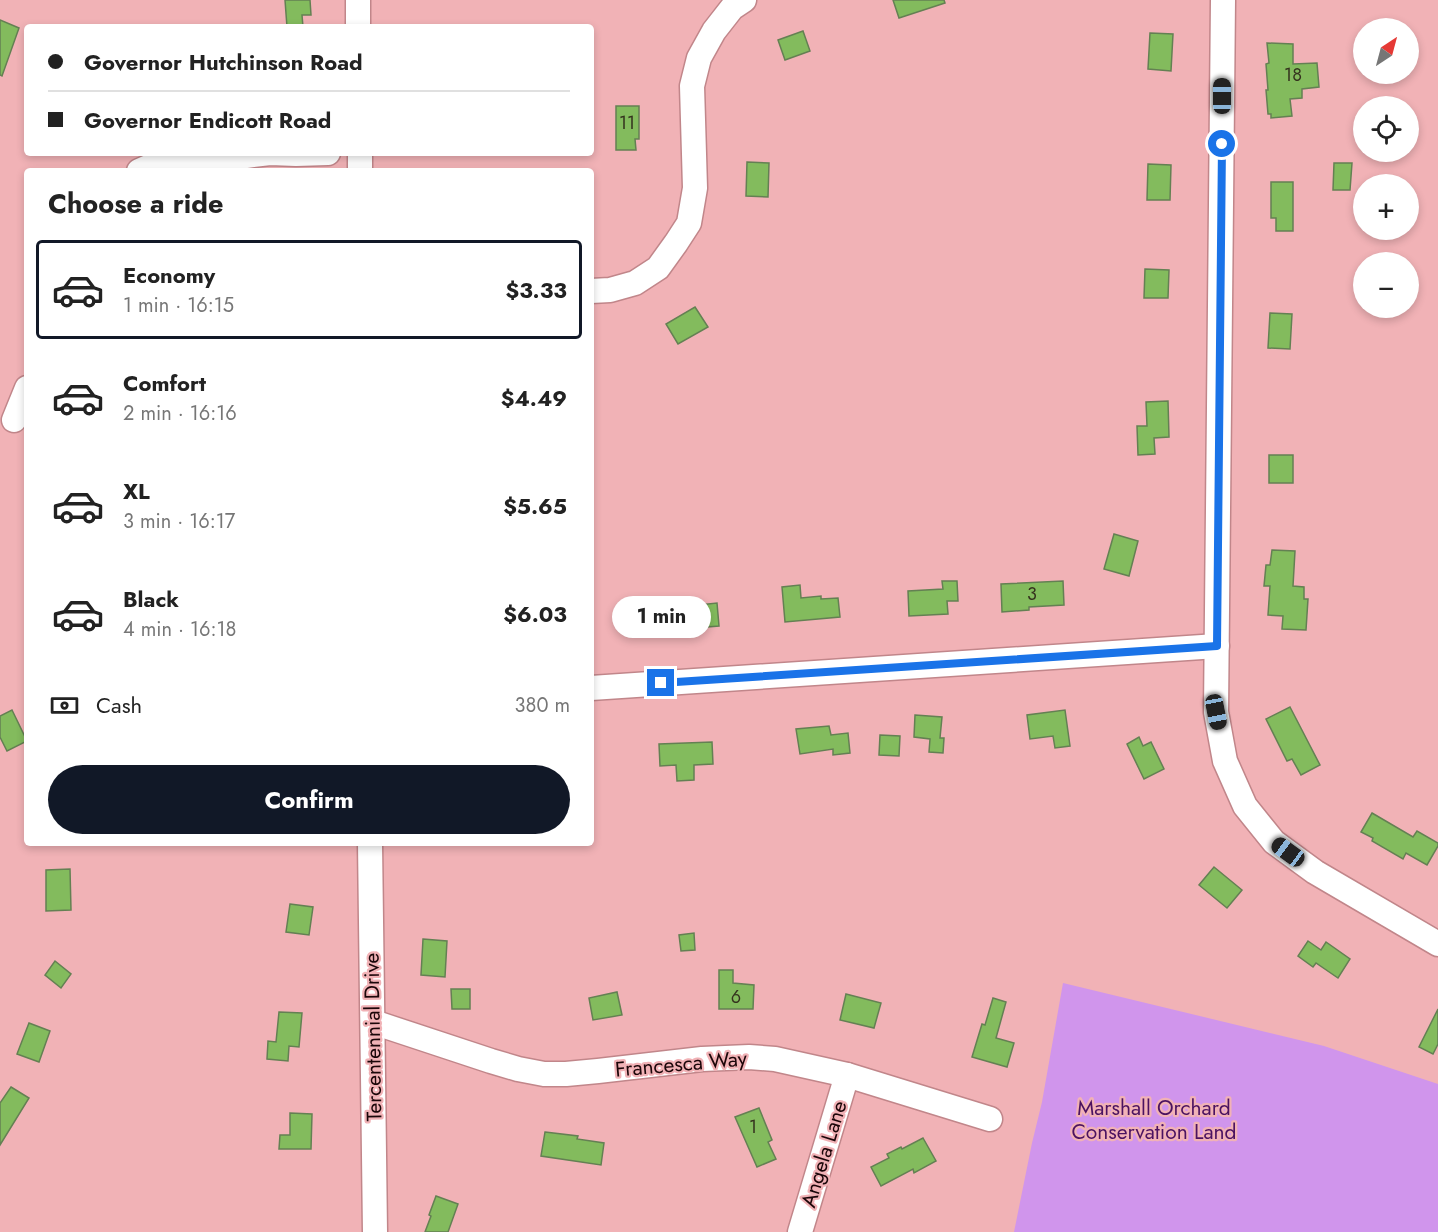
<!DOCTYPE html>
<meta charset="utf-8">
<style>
:root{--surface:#fff;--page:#f2f2f2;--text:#222;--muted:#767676;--line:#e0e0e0;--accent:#111827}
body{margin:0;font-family:Jost,sans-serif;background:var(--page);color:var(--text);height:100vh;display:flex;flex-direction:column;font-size:22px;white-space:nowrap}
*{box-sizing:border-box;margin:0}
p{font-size:20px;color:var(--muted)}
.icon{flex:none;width:33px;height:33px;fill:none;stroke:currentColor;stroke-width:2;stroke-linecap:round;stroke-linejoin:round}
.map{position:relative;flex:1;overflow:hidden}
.side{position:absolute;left:24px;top:168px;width:570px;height:678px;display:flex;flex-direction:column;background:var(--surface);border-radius:6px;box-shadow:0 3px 9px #0003}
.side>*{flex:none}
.top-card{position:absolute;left:24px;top:24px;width:570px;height:132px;border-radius:6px;box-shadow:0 3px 9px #0003;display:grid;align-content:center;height:132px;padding:0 24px;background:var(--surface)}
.needle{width:39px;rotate:36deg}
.buttons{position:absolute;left:1353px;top:18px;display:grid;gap:12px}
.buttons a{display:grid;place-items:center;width:66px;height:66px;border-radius:50%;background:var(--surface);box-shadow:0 3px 9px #0003;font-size:30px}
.end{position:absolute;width:27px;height:27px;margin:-14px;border:8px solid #1a73e8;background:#fff;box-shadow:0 0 0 3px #fff}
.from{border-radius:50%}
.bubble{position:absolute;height:42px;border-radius:21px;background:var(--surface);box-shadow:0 3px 9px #0003;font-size:20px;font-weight:700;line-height:42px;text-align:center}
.car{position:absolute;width:18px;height:36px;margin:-18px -9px;border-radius:8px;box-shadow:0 0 4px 2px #0007;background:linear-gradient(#222 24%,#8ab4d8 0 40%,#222 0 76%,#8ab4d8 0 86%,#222 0)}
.top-card b{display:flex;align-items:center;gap:21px;height:57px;font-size:22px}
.top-card b+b{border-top:2px solid var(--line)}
.top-card i{width:15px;height:15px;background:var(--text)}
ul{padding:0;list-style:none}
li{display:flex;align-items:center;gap:18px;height:99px;margin:0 12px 9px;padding:0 12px;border:3px solid transparent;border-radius:6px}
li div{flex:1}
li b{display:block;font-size:22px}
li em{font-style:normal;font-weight:700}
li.active{border-color:var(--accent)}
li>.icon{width:54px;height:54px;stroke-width:1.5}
h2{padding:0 24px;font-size:27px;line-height:72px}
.pay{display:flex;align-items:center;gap:15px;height:66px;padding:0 24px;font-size:22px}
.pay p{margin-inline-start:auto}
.cta{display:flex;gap:12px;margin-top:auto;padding:12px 24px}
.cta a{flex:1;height:69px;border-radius:36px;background:var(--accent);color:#fff;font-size:24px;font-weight:700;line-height:69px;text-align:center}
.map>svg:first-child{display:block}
</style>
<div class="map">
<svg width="1438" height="1232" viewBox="0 0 1438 1232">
<rect width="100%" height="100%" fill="#f1b2b6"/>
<polygon fill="#d095ec" points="1063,983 1324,1046 1438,1084 1438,1232 1014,1232 1032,1143 1042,1102"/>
<g fill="#83bb5d" stroke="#648053" stroke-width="1.5">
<polygon points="285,0 310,0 311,15 302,15 303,27 287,27"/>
<polygon points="893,0 944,0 945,3 899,18"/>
<polygon points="0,20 19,28 2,76 0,75"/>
<polygon points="803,31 810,51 785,60 778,40"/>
<polygon points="1150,33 1173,34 1171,71 1148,69"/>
<polygon points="1267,43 1293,44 1293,64 1317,63 1319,87 1302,89 1302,98 1290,99 1292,116 1271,118 1271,114 1268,114 1266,90 1268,90 1266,64 1269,63"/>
<polygon points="616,106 639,106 639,139 635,139 636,150 616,150"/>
<polygon points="747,162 769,163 768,197 746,196"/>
<polygon points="1334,163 1352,163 1350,190 1333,190"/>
<polygon points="1148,164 1171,165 1170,200 1147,200"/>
<polygon points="1271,182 1293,182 1293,231 1276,231 1276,218 1271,218"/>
<polygon points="1145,269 1169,270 1168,298 1144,298"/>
<polygon points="695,307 708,327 678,344 666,324"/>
<polygon points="1270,313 1292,314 1290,349 1268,348"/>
<polygon points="1168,401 1169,437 1154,438 1155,454 1138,455 1137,426 1147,426 1146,402"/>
<rect x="1269" y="455" width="24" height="28"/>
<polygon points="1114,534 1138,541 1129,576 1104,569"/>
<polygon points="1272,550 1295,551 1293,586 1304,587 1304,599 1308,599 1306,630 1282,629 1283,616 1268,615 1270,586 1264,586 1266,565 1270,565"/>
<polygon points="942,581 957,581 958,601 947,601 948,614 909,616 908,591 943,589"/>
<polygon points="1063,581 1064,605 1029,607 1029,610 1002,612 1001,584"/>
<polygon points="800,585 801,598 821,596 821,599 838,598 840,617 785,622 782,587"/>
<polygon points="717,603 719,626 682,629 680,607"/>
<polygon points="1290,707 1320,765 1301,775 1292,759 1287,761 1266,719"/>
<polygon points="12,710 27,741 7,751 0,737 0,716"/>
<polygon points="1065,710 1070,746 1055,748 1053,736 1030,739 1027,715"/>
<polygon points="915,715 942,717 940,738 944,738 943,753 929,752 930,739 914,737"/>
<polygon points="829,726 831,735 848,733 850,753 833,755 833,749 800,754 796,729"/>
<polygon points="880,735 900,736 899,756 879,755"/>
<polygon points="1139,737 1143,746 1151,742 1164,769 1144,779 1127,744"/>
<polygon points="712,742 713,764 694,765 694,780 677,781 676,765 660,766 659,744"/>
<polygon points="1372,813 1413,837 1417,831 1438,843 1438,846 1427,865 1406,853 1403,859 1372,841 1373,838 1361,832"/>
<polygon points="1214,867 1242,890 1227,908 1199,885"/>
<polygon points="70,869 71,910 46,911 46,870"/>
<polygon points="290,904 313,907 309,935 286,932"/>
<polygon points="694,933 695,950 681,951 679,935"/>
<polygon points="423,939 447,941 445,977 421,975"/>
<polygon points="1308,941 1321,950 1326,942 1350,959 1338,978 1316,963 1313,967 1298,956"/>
<polygon points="55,961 71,974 61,988 45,975"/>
<polygon points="719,970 733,970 733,983 754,985 753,1009 719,1009"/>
<polygon points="451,989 470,989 470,1009 452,1009"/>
<polygon points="617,992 622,1015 593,1020 589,998"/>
<polygon points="846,994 881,1003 874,1028 840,1020"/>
<polygon points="993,998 1006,1002 996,1038 1014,1043 1007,1067 972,1057 982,1024 985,1025"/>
<polygon points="1438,1009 1438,1044 1433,1054 1419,1047"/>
<polygon points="279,1012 302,1013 299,1047 289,1046 288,1061 267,1059 268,1041 276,1042"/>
<polygon points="29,1023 50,1031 39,1062 17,1054"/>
<polygon points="11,1087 29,1098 0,1145 0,1103"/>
<polygon points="759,1108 772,1140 768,1142 776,1159 757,1167 735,1117"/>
<polygon points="290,1113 312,1114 311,1149 279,1149 280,1135 290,1135"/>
<polygon points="545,1132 578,1136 577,1139 604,1143 601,1165 541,1156"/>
<polygon points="923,1138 936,1161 914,1173 913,1169 881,1186 871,1167 889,1158 887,1154 901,1147 902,1149"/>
<polygon points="436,1196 458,1204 448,1232 425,1232 431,1216 429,1215"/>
</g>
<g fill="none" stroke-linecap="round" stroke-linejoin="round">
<g stroke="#c1868a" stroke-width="27">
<g id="minor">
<polyline points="358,0 358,27"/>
<polyline points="1223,0 1216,712 1225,761 1245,806 1274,842 1315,872 1438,944"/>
<polyline points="360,153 360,171"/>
<polyline points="139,171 155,164 165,162 179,161 196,157 246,156 270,153 296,154 328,153"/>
<polyline points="591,291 610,290 635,283 658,268 676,243 689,223 695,188 692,86 699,58 714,31 732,8 744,0"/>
<polyline points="14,420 27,388"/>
<polyline points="591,688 1217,646"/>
<polyline points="370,843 375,1232"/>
<polyline points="373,1022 491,1061 518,1069 544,1074 566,1074 598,1071 702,1059 749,1057 775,1059 847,1075 990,1119"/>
<polyline points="800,1232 847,1075"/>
</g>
</g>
<use href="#minor" stroke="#fff" stroke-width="24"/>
</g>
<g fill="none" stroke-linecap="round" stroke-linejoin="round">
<polyline stroke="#1a73e8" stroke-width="8" points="661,683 1217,646 1222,144"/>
</g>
<g text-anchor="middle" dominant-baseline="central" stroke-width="4.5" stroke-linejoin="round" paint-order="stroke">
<g font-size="18" fill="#35331e">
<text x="1293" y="75">18</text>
<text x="627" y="123">11</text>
<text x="1032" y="594">3</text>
<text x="736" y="997">6</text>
<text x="753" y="1127">1</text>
</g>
<g font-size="21" fill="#1b0609" stroke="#f1b2b6">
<text transform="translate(373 1037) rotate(-91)">Tercentennial Drive</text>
<text transform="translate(681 1064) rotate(-5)">Francesca Way</text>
<text transform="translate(824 1154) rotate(-73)">Angela Lane</text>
</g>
<g font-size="21" fill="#4b1261" stroke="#f1b2b6">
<text x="1154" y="1108">Marshall Orchard<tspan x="1154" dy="24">Conservation Land</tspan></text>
</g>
</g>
</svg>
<div class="buttons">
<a><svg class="needle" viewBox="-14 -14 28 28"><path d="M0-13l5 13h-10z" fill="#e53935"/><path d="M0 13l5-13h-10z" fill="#767676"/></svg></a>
<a><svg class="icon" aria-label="locate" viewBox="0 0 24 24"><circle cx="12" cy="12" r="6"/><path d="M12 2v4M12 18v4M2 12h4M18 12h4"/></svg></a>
<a>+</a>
<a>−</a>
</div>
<i class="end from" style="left:1222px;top:144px"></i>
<i class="end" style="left:661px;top:683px"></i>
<div class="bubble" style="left:612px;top:596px;width:99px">1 min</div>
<i class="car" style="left:1222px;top:96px;rotate:0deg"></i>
<i class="car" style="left:1216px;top:712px;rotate:169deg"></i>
<i class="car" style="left:1288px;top:852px;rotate:306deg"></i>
<div class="top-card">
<b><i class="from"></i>Governor Hutchinson Road</b>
<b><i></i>Governor Endicott Road</b>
</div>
<section class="side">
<h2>Choose a ride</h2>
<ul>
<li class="active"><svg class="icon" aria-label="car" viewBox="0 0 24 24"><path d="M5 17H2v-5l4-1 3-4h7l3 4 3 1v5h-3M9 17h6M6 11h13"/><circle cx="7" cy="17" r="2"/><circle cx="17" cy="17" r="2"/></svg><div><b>Economy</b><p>1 min · 16:15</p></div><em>$3.33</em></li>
<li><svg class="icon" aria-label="car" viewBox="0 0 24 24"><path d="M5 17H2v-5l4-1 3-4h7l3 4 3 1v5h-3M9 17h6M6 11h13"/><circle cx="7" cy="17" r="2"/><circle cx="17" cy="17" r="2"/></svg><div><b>Comfort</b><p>2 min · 16:16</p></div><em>$4.49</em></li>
<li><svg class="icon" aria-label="car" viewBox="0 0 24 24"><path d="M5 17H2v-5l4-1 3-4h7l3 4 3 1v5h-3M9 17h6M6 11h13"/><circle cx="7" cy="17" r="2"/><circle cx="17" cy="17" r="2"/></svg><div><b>XL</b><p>3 min · 16:17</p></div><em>$5.65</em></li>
<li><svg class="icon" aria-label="car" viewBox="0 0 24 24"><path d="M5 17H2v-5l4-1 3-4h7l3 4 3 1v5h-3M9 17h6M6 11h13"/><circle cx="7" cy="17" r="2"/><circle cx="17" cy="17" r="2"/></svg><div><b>Black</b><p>4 min · 16:18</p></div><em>$6.03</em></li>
</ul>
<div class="pay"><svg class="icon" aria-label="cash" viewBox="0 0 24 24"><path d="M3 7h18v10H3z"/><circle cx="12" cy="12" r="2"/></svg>Cash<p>380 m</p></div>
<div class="cta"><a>Confirm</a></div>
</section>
</div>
